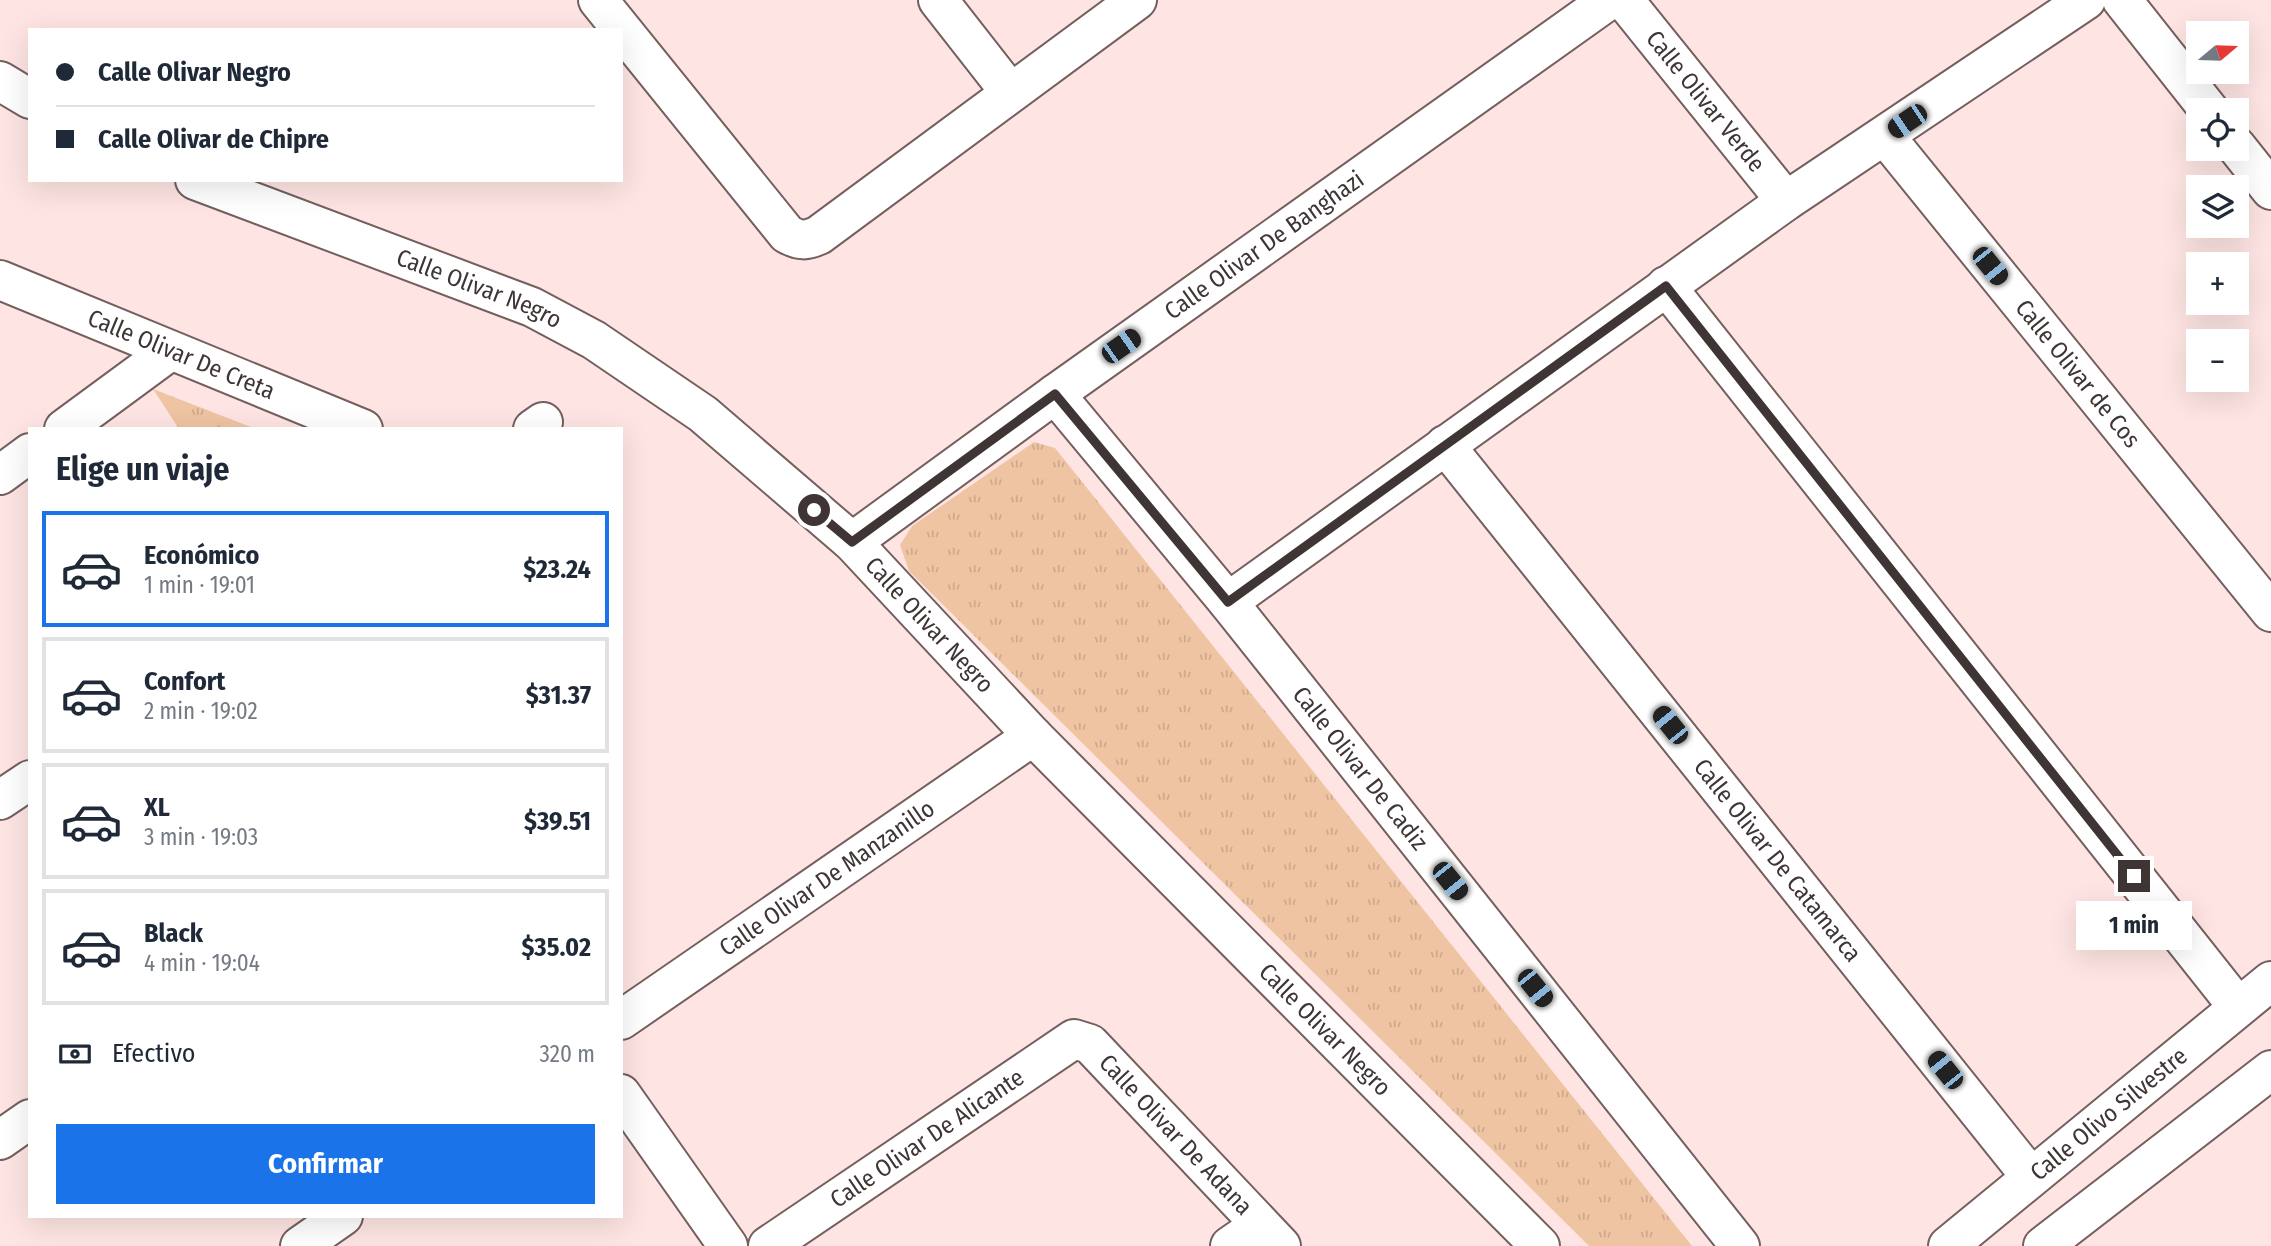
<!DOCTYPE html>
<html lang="es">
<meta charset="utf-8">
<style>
:root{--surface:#fff;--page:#f2f2f3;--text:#1f2937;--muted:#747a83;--line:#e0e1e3;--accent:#1a73e8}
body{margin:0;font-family:"Fira Sans Condensed",sans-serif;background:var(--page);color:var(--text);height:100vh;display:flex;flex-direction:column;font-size:26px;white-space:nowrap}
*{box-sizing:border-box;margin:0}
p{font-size:23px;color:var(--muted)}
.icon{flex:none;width:38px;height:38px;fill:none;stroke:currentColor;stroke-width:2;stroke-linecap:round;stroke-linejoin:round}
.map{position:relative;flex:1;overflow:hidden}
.side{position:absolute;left:28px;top:427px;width:595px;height:791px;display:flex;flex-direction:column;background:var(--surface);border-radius:0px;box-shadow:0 7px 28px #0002}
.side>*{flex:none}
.banner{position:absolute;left:28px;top:28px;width:595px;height:154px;border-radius:0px;box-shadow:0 7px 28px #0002;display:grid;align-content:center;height:154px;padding:0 28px;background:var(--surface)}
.needle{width:46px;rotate:71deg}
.fabs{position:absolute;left:2186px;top:21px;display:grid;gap:14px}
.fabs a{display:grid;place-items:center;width:63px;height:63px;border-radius:0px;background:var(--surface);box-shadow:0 7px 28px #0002;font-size:35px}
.end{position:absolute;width:32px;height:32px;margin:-16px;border:9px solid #3f3535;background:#fff;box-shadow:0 0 0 4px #fff}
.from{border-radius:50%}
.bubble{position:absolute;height:49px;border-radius:0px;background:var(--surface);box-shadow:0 7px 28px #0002;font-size:23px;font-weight:700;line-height:49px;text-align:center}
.car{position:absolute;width:21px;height:42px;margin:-21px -10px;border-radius:9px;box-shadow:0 0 5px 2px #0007;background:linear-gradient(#222 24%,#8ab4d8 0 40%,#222 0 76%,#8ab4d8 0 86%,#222 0)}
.banner b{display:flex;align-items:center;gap:24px;height:66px;font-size:26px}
.banner b+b{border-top:2px solid var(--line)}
.banner i{width:18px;height:18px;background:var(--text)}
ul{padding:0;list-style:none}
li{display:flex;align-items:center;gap:21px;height:116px;margin:0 14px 10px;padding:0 14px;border:4px solid var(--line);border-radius:0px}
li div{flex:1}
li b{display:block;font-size:26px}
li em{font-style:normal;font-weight:700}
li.current{border-color:var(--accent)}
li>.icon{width:63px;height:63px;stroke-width:1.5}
h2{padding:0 28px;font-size:32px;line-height:84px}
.pay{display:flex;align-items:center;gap:18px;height:77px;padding:0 28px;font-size:26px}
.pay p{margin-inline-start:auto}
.button{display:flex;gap:14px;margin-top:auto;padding:14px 28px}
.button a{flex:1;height:80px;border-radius:0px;background:var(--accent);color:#fff;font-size:28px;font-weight:700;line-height:80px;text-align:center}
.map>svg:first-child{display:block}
</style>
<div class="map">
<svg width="2271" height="1246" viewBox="0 0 2271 1246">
<defs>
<pattern id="park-tufts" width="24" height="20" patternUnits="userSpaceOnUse" patternTransform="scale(1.75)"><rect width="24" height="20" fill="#efc4a3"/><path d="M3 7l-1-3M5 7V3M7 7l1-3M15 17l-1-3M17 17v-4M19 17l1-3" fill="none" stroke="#cea98d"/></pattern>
</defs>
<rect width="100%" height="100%" fill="#fee5e3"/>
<g fill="url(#park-tufts)">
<polygon points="153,389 256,429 179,429"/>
<polygon points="1034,442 1055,448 1692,1246 1589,1246 909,571 900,545 912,526"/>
</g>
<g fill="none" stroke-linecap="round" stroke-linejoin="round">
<g stroke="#745f5e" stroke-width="42">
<g id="minor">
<path d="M598,0l189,234c13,7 19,7 32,1l318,-235"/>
<polyline points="938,0 1010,92"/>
<path id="s1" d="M1624,0l162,201"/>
<polyline points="2122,0 2209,110"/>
<polyline points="0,81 30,99"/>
<path id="s2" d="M1885,136l386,476"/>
<polyline points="2236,146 2271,190"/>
<path id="s3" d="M195,180l337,127 62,33 109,74 149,128 181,194 507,510"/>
<path id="s4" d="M0,280l363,149"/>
<polyline points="1666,286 2238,1007"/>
<path id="s5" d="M1055,394l173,208 512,644"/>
<polyline points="64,429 170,351"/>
<polyline points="533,429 543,422"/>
<path id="s6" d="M1445,445l586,732"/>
<polyline points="0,475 30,453"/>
<path id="s7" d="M852,542l203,-148 554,-394"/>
<polyline points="1228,602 1786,201 2086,0"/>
<polyline points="0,800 30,780"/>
<path id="s8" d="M621,1020l412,-284"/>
<polyline points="621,1094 728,1246"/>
<polyline points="0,1140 30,1119"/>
<polyline points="300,1246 343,1216"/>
<path id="s9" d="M768,1246l306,-207 16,5 191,202"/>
<polyline points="1230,1246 1259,1226"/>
<path id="s10" d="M1948,1246l323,-265"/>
<polyline points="2043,1246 2271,1070"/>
</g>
</g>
<use href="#minor" stroke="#fff" stroke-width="38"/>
</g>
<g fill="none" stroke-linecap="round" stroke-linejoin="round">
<polyline stroke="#3f3535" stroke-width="9" points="814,510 852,542 1055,394 1228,602 1666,286 2134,876"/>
</g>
<g text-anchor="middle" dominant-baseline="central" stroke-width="7" stroke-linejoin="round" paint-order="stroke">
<g font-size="24" fill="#3f3535" stroke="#fcf7f7">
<text stroke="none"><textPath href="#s1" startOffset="130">Calle Olivar Verde</textPath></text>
<text stroke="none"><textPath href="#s7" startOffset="508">Calle Olivar De Banghazi</textPath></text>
<text stroke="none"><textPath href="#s3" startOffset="304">Calle Olivar Negro</textPath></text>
<text stroke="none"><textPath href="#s4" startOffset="196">Calle Olivar De Creta</textPath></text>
<text stroke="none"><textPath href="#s2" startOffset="306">Calle Olivar de Cos</textPath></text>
<text stroke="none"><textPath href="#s3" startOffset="872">Calle Olivar Negro</textPath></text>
<text stroke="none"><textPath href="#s5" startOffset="483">Calle Olivar De Cadiz</textPath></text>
<text stroke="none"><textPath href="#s6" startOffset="532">Calle Olivar De Catamarca</textPath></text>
<text stroke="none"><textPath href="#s8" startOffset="250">Calle Olivar De Manzanillo</textPath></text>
<text stroke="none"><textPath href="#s3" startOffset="1438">Calle Olivar Negro</textPath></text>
<text stroke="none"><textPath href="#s10" startOffset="208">Calle Olivo Silvestre</textPath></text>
<text stroke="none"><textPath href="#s9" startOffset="511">Calle Olivar De Adana</textPath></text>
<text stroke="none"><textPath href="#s9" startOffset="192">Calle Olivar De Alicante</textPath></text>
</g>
</g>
</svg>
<div class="fabs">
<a><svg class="needle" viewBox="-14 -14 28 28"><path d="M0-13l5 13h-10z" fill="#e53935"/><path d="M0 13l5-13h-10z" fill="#747a83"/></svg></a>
<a><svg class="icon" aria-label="locate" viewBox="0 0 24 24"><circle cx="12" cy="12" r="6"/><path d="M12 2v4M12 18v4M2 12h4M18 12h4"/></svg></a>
<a><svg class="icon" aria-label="layers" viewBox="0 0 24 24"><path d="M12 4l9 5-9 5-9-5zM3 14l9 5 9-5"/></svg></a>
<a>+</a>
<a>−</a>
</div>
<i class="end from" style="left:814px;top:510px"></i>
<i class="end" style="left:2134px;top:876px"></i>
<div class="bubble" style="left:2076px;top:901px;width:116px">1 min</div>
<i class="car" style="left:1907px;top:121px;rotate:236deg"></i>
<i class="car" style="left:1990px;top:266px;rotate:141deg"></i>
<i class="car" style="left:1121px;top:346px;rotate:55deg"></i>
<i class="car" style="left:1670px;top:725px;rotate:321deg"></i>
<i class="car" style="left:1450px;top:881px;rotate:141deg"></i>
<i class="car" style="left:1535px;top:988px;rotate:141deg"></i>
<i class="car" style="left:1945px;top:1070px;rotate:321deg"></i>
<div class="banner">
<b><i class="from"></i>Calle Olivar Negro</b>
<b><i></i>Calle Olivar de Chipre</b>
</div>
<section class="side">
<h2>Elige un viaje</h2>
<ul>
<li class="current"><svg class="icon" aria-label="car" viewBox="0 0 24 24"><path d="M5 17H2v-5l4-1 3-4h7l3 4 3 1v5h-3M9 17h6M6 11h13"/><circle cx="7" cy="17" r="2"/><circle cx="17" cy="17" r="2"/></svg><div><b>Económico</b><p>1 min · 19:01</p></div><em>$23.24</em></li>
<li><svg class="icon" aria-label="car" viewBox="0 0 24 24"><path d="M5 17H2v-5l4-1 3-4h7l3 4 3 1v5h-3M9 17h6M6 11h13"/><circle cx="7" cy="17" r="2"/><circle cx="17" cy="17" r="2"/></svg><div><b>Confort</b><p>2 min · 19:02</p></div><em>$31.37</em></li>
<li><svg class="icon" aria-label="car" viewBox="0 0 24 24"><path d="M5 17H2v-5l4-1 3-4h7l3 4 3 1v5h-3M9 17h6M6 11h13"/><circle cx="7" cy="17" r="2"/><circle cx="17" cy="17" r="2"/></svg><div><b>XL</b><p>3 min · 19:03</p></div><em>$39.51</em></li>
<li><svg class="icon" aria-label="car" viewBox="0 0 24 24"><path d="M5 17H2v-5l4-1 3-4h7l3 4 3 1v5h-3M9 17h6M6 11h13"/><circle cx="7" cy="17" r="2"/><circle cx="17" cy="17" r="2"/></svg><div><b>Black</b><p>4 min · 19:04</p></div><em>$35.02</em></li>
</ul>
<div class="pay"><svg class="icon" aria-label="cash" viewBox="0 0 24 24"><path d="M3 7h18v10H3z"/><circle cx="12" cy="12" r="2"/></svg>Efectivo<p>320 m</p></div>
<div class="button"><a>Confirmar</a></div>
</section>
</div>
